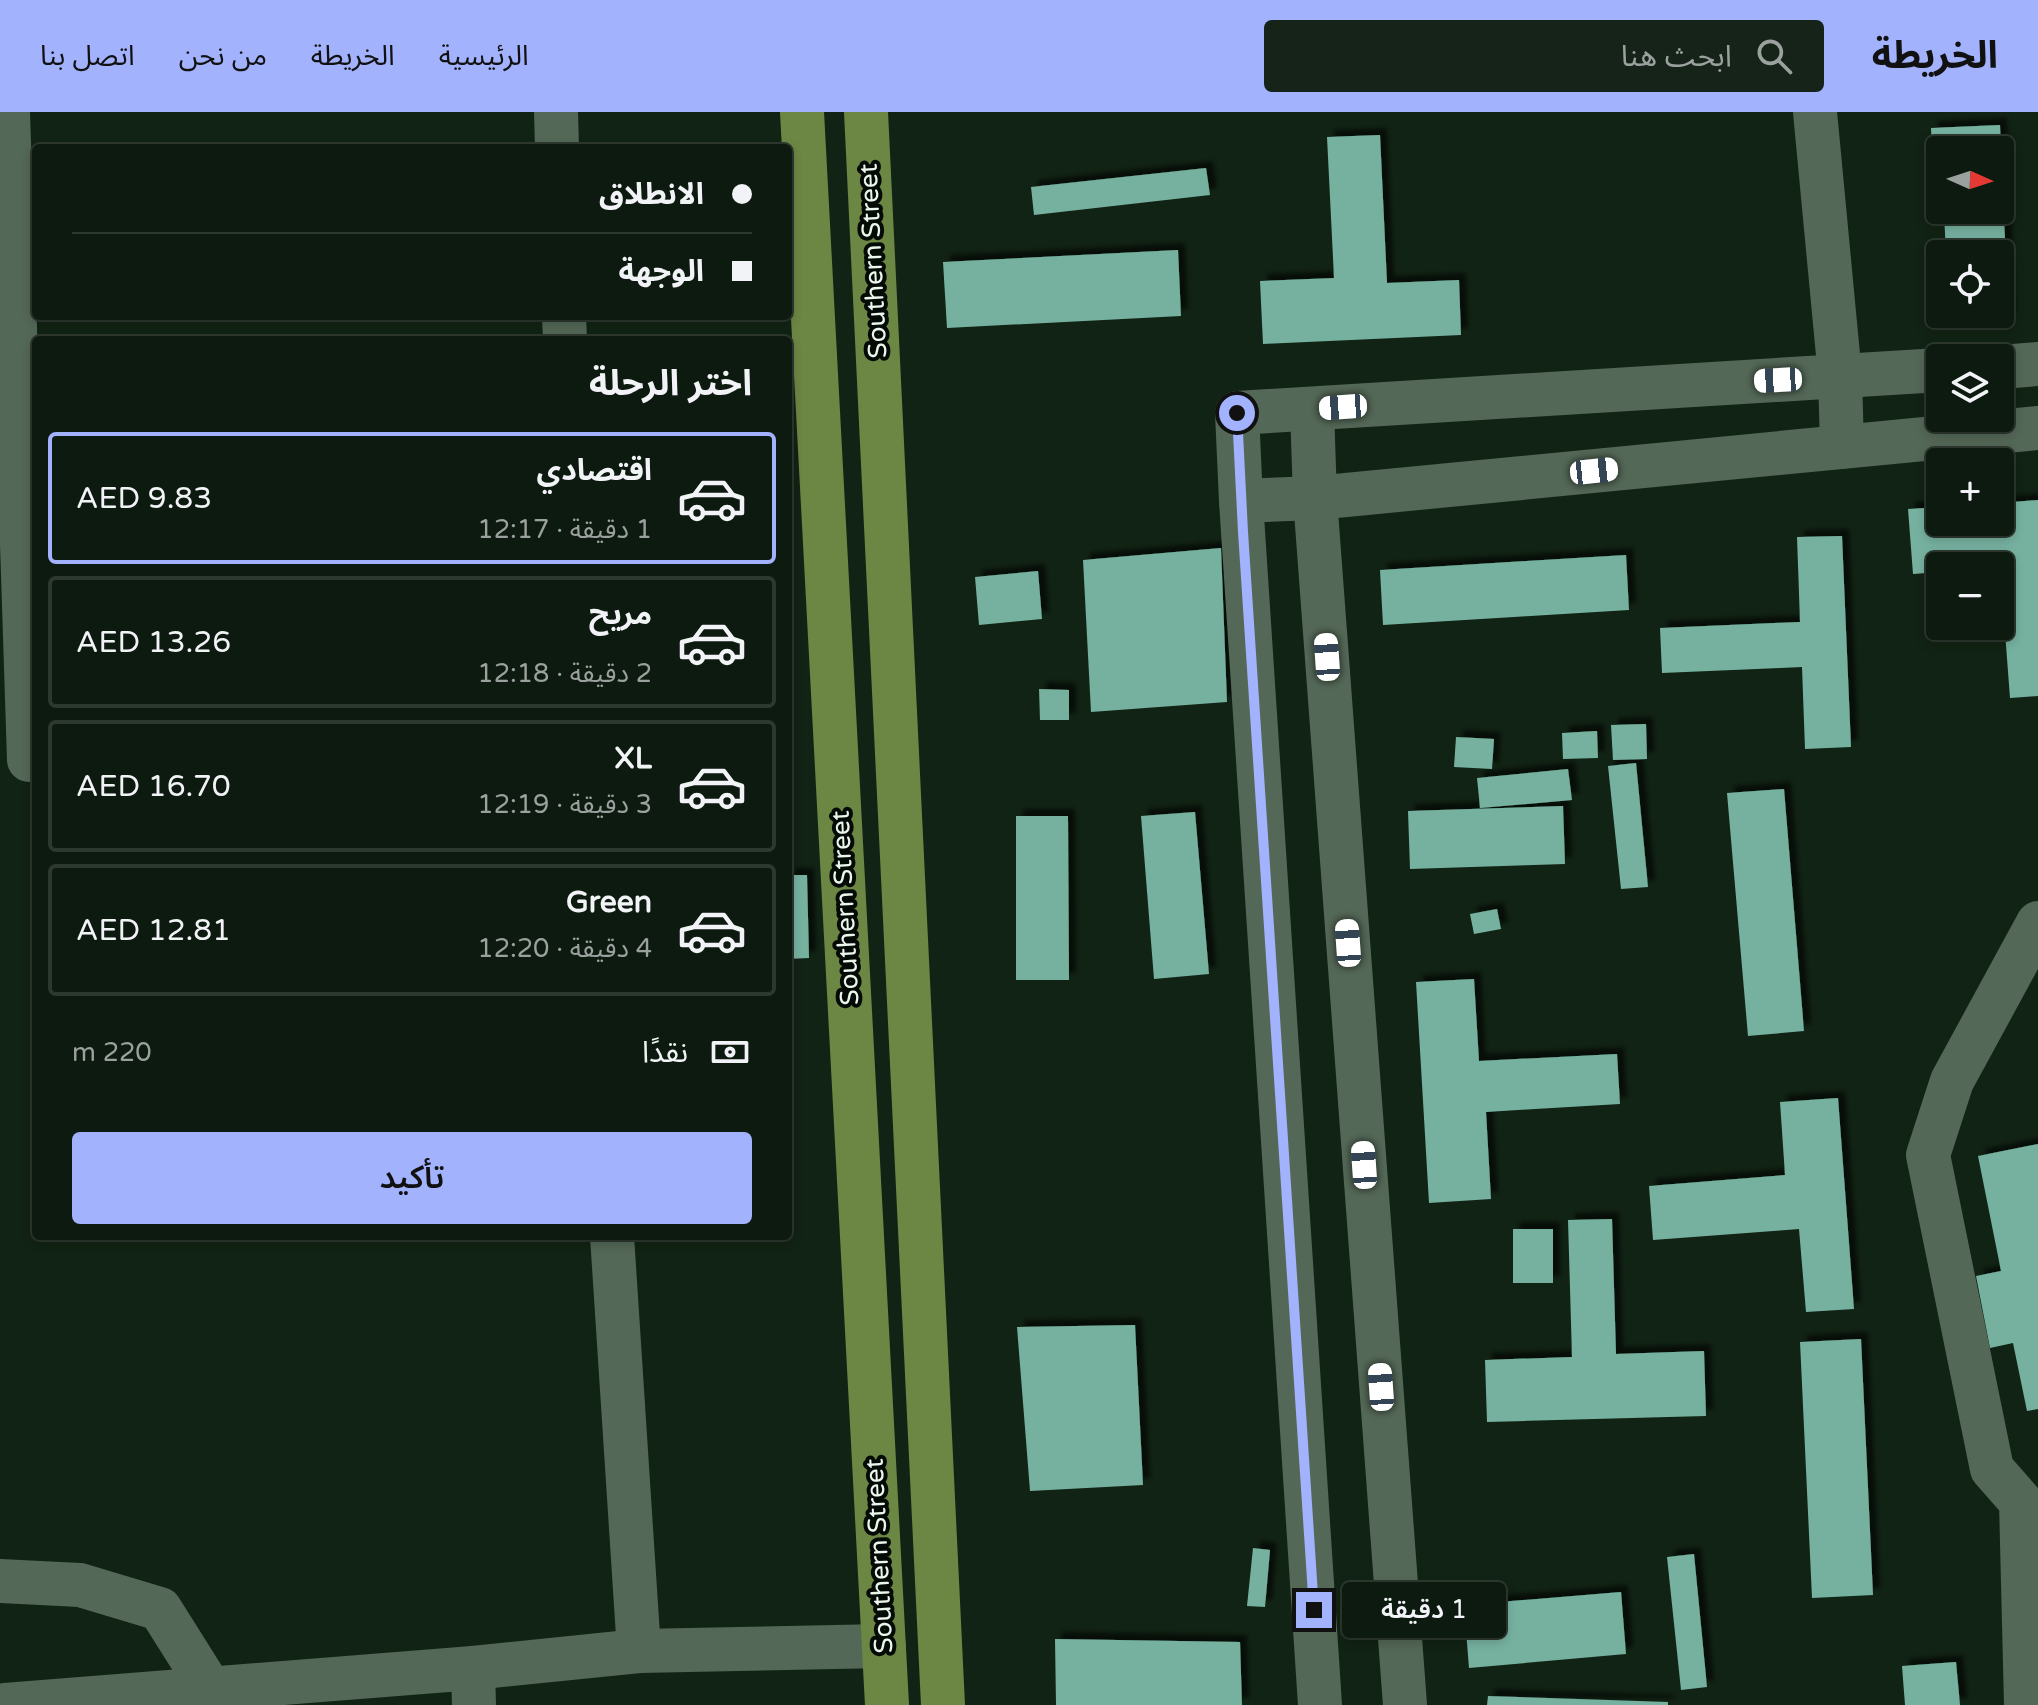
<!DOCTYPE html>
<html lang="ar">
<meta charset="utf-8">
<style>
:root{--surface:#0d1a0f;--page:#162318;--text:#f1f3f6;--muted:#9aa19e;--line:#2d382f;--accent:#a2b2fd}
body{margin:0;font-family:"Varela Round","Noto Sans Arabic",sans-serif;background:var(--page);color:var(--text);direction:rtl;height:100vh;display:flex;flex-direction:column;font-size:30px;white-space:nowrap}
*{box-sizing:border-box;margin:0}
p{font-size:26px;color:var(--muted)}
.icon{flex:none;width:44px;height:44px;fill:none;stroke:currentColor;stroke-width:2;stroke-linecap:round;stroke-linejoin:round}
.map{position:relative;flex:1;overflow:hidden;direction:ltr}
.panel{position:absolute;left:32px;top:224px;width:760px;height:904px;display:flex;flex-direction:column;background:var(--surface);border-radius:8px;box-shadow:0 4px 12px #0003,0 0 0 2px var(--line);direction:rtl}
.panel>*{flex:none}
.guide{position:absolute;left:32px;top:32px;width:760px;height:176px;border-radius:8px;box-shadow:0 4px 12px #0003,0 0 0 2px var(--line);direction:rtl;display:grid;align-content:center;height:176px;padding:0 40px;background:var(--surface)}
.needle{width:52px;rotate:93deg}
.controls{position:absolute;left:1926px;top:24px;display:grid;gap:16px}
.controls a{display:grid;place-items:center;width:88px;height:88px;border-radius:8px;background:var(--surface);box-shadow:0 4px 12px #0003,0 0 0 2px var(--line);font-size:40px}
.end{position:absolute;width:36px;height:36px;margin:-18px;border:10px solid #a2b2fd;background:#111;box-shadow:0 0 0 4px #111}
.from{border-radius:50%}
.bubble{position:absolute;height:56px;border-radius:8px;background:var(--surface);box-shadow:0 4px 12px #0003,0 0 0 2px var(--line);font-size:26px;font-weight:600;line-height:56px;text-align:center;direction:rtl}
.car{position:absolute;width:24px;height:48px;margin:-24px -12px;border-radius:10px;box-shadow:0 0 6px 2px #0007;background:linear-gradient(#fff 24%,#345 0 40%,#fff 0 76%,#345 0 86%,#fff 0)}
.guide b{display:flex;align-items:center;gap:28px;height:76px;font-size:30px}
.guide b+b{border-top:2px solid var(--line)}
.guide i{width:20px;height:20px;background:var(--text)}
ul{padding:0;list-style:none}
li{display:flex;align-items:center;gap:24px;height:132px;margin:0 16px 12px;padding:0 24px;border:4px solid var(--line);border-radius:8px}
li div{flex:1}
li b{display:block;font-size:30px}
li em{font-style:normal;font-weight:600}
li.selected{border-color:var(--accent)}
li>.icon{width:72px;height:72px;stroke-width:1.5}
h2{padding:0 40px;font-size:36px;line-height:96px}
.pay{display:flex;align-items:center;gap:20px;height:88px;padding:0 40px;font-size:30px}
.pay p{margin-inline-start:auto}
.action{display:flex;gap:16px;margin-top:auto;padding:16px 40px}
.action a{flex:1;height:92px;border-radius:8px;background:var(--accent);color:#111;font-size:32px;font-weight:600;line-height:92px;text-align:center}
header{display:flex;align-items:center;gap:48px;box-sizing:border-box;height:112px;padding:0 40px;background:var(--accent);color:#111}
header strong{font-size:38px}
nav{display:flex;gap:44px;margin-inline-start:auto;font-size:28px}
.search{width:560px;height:72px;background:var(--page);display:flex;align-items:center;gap:20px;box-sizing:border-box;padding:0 28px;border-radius:8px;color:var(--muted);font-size:30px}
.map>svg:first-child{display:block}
</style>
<header>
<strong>الخريطة</strong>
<div class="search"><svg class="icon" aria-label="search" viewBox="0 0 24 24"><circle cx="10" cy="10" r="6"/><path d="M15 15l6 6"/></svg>ابحث هنا</div>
<nav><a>الرئيسية</a><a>الخريطة</a><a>من نحن</a><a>اتصل بنا</a></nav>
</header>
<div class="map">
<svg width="2038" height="1593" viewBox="0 0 2038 1593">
<defs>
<filter id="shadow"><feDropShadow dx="7" dy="-7" stdDeviation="2" flood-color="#0009"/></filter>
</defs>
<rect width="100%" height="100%" fill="#112314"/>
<g fill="#76b1a0" filter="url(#shadow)">
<polygon points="2000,13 2001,38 1940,38 1940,98 2000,98 2000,68 2002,68 2009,206 1950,208 1949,202 2000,202 2000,142 1946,142 1944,101 1935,102 1931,16"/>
<polygon points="1380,23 1387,171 1459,168 1461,223 1263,232 1260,169 1334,166 1327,25"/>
<polygon points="1206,56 1210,83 1034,103 1031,75"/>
<polygon points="1178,138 1181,204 947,216 943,150"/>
<polygon points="2038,388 2038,584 2010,586 2000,454 1940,454 1940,460 1913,462 1908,397 1940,395 1940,410 2000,410 2000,391"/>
<polygon points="1842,424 1851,635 1805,637 1802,555 1662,561 1660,516 1800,510 1797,425"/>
<polygon points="1221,436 1227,590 1091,600 1083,448"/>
<polygon points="1626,443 1629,498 1383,513 1380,458"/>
<polygon points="1038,459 1042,507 979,513 975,465"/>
<polygon points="1039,577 1069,578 1069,608 1040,608"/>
<polygon points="1646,612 1647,647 1613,648 1611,613"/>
<polygon points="1597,619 1598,646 1563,647 1562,621"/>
<polygon points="1456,625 1494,627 1492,657 1454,655"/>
<polygon points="1636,651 1648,775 1621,777 1608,654"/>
<polygon points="1568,657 1572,688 1480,696 1477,666"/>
<polygon points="1784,677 1804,919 1748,924 1727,681"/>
<polygon points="1563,694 1565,752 1410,757 1408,699"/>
<polygon points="1195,700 1209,862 1154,867 1141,704"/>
<polygon points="1016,704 1068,704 1069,868 1016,868"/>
<polygon points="788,763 807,763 809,846 788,847"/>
<polygon points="1497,797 1501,817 1474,822 1470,802"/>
<polygon points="1474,867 1479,949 1617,942 1620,992 1486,1000 1491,1087 1429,1091 1416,870"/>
<polygon points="1838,986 1854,1197 1806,1200 1799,1117 1653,1128 1649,1074 1785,1063 1780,990"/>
<polygon points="2038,1032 2038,1297 2027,1299 2013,1231 1990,1236 1976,1164 2001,1159 1978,1044"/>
<polygon points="1612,1107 1616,1242 1704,1239 1706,1304 1487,1310 1485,1248 1572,1245 1568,1108"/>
<rect x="1513" y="1117" width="40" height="54"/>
<polygon points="1135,1213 1143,1373 1030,1379 1017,1215"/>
<polygon points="1861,1227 1873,1483 1812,1486 1800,1230"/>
<polygon points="1253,1436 1270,1438 1265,1495 1247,1494"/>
<polygon points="1694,1442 1707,1575 1681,1578 1667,1445"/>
<polygon points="1621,1480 1626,1542 1469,1556 1464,1493"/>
<polygon points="1055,1527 1240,1530 1242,1593 1056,1593"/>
<polygon points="1956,1550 1960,1593 1905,1593 1902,1554"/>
<polygon points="1488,1584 1668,1590 1668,1593 1487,1593"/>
</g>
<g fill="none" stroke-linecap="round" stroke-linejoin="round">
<g stroke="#546857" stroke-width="44">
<polyline points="8,0 29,648"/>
<polyline points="556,0 557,36"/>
<polyline points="1815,0 1840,264 1842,335"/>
<polyline points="564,204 565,228"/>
<polyline points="2000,255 2038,252"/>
<polyline points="1312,297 1315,386 1405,1593"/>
<polyline points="1241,389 1315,386 2038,316"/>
<polyline points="612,1124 639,1539"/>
<polyline points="0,1469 80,1473 160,1497 211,1578"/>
<polyline points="473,1556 474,1593"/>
<polyline points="5,1593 473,1556 639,1539 884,1534"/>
<polyline points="1320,1593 1241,389 1237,301 1940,258"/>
<polyline points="2026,1593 2021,1390 1992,1357 1928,1043 1952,969 2038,811"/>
</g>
<g stroke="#6c8644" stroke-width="44">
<polyline points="802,0 887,1593"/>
<polyline points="866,0 943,1593"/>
</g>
</g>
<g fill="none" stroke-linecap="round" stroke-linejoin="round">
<polyline stroke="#a2b2fd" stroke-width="10" points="1237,301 1243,420 1314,1498"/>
</g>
<g text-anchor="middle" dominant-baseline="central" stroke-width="8" stroke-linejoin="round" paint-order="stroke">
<g font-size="26" fill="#ebf6ec" stroke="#040a05">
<text transform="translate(873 149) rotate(-93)">Southern Street</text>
<text transform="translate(845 796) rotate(-93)">Southern Street</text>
<text transform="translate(879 1444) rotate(-93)">Southern Street</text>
</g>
</g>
</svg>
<div class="controls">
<a><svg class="needle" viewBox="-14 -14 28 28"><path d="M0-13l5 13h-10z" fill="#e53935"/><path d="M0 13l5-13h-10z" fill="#9aa19e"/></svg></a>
<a><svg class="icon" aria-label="locate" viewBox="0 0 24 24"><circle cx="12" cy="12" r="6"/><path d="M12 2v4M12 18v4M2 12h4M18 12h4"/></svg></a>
<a><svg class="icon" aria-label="layers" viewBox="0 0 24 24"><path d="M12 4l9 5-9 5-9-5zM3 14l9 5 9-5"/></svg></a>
<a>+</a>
<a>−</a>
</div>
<i class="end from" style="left:1237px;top:301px"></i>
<i class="end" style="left:1314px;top:1498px"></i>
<div class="bubble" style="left:1342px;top:1470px;width:164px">1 دقيقة</div>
<i class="car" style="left:1778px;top:268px;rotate:267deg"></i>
<i class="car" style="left:1343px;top:295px;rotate:266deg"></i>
<i class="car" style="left:1594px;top:359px;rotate:84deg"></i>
<i class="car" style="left:1327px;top:545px;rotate:356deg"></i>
<i class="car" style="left:1348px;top:831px;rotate:356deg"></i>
<i class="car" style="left:1364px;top:1053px;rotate:356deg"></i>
<i class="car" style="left:1381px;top:1275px;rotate:356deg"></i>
<div class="guide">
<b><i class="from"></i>الانطلاق</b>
<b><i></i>الوجهة</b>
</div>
<section class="panel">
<h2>اختر الرحلة</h2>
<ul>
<li class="selected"><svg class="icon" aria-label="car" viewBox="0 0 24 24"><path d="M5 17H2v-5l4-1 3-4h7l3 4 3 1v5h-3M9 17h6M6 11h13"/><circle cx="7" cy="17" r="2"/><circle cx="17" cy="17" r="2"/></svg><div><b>اقتصادي</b><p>1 دقيقة · 12:17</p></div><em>AED 9.83</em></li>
<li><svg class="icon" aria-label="car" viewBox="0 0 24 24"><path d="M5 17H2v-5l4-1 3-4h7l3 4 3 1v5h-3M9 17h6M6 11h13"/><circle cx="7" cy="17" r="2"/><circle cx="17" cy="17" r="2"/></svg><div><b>مريح</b><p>2 دقيقة · 12:18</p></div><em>AED 13.26</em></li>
<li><svg class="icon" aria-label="car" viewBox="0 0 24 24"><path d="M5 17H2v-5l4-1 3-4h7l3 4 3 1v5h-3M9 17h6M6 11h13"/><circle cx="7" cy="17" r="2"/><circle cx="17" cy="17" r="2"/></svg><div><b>XL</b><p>3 دقيقة · 12:19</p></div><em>AED 16.70</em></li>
<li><svg class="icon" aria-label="car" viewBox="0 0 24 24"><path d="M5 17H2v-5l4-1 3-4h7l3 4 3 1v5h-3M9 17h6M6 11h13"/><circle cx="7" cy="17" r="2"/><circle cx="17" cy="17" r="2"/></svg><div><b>Green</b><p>4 دقيقة · 12:20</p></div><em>AED 12.81</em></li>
</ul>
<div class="pay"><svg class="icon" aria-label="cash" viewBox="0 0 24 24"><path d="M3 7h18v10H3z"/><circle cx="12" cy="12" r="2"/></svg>نقدًا<p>220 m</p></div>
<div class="action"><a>تأكيد</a></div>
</section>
</div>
